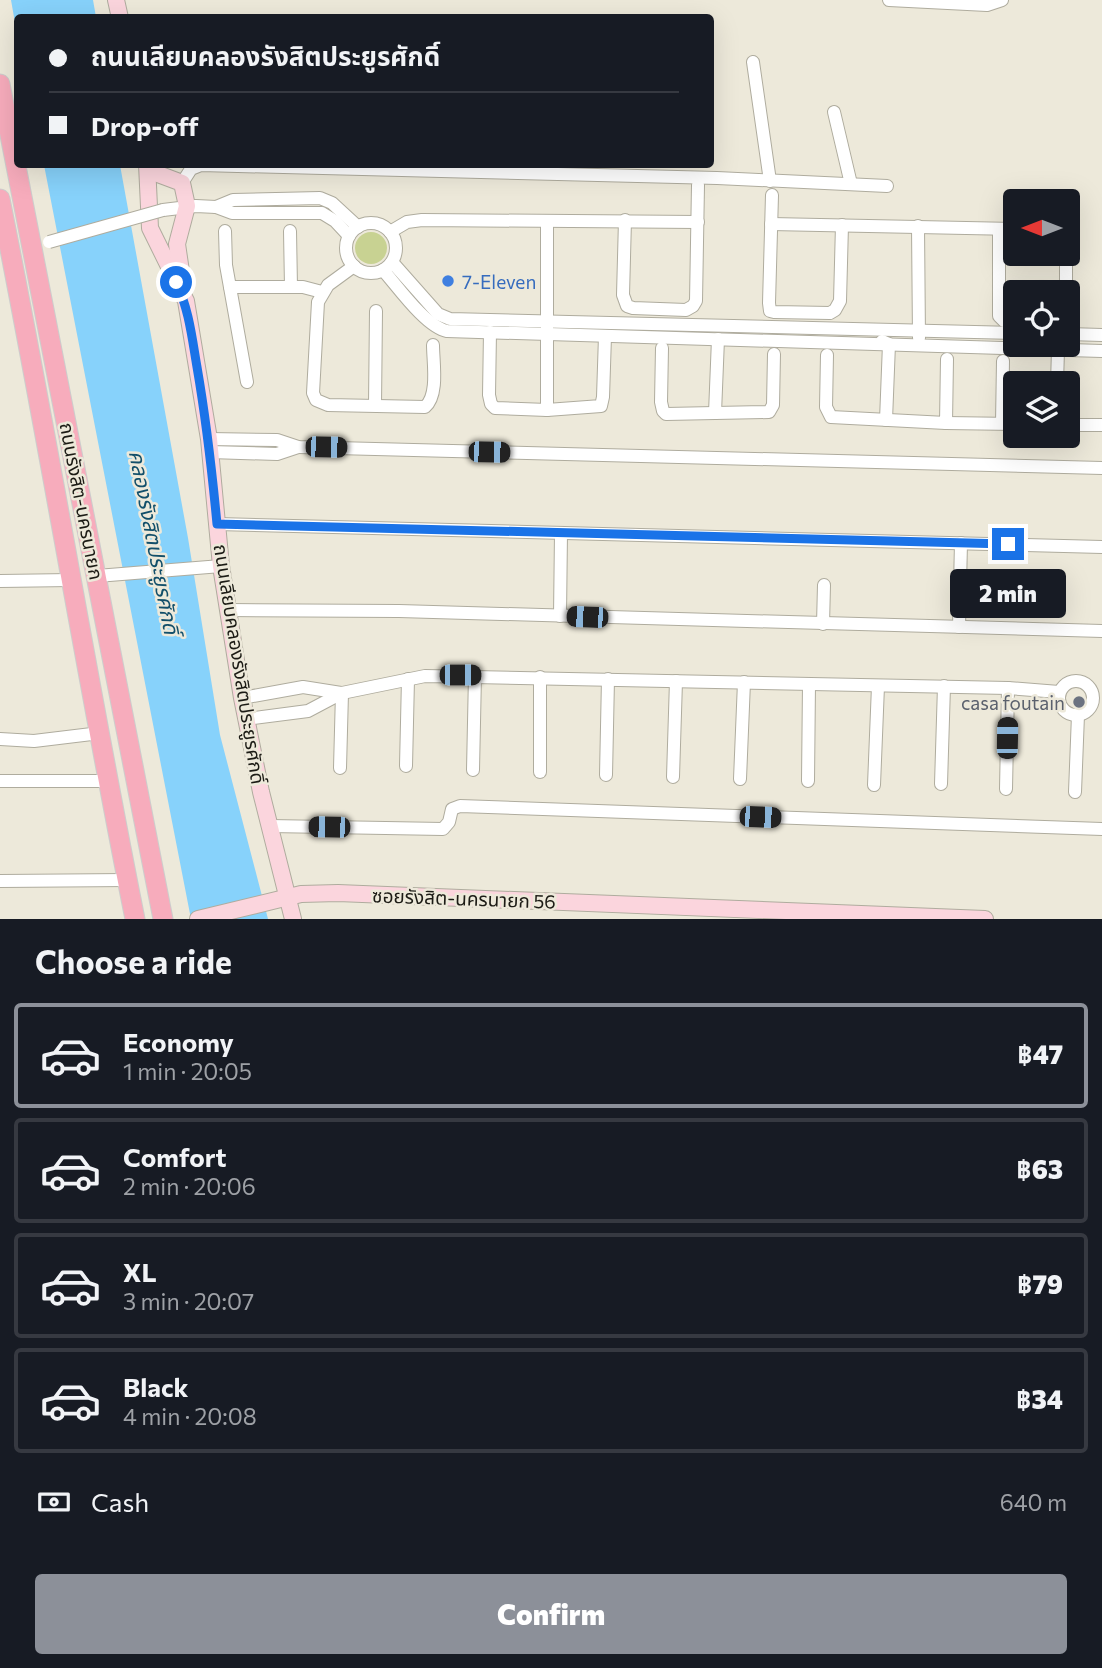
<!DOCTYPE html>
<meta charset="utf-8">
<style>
:root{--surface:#171b24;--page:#242831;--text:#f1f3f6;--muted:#9ea1a6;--line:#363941;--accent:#8c9099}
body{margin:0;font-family:Commissioner,"Noto Sans Thai",sans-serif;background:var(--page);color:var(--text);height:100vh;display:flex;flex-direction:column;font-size:26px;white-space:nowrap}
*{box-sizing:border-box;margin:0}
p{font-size:23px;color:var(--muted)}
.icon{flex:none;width:38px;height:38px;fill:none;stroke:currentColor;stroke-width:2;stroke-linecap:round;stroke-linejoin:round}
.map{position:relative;height:919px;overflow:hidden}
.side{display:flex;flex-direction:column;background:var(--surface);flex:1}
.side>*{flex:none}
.hud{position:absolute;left:14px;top:14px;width:700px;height:154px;border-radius:7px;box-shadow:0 7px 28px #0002;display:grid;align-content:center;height:154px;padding:0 35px;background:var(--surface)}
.needle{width:46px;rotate:270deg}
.tools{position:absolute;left:1003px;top:189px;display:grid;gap:14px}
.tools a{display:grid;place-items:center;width:77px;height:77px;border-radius:7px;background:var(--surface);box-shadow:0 7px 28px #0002;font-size:35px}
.end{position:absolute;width:32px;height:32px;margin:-16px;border:9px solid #1a73e8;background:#fff;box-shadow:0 0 0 4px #fff}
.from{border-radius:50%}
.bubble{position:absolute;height:49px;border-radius:7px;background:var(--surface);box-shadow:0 7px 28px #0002;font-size:23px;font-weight:800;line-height:49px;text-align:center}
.car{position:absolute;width:21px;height:42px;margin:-21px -10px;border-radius:9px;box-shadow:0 0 5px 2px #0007;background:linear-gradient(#222 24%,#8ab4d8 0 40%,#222 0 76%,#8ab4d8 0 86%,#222 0)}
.hud b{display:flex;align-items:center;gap:24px;height:66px;font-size:26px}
.hud b+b{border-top:2px solid var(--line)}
.hud i{width:18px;height:18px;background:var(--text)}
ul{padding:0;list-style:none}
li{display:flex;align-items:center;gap:21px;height:105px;margin:0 14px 10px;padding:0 21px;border:4px solid var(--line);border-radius:7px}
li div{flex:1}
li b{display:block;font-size:26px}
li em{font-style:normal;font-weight:800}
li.selected{border-color:var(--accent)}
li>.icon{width:63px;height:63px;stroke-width:1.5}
h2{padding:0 35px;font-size:32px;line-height:84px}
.pay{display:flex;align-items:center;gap:18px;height:77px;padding:0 35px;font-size:26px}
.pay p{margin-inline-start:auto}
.button{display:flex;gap:14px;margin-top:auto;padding:14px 35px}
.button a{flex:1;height:80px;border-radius:7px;background:var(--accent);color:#fff;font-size:28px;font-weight:800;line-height:80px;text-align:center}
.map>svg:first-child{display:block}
</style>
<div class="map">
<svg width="1102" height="919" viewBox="0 0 1102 919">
<rect width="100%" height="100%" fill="#ede9da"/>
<circle fill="#c8d292" cx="371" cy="248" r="16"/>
<g fill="#87d2fb">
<polygon points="11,0 93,0 96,17 18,18 17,34"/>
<polygon points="44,165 120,165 188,538 220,735 268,919 191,919"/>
</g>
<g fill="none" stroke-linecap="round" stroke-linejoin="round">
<g stroke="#afac9e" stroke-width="14">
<g id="street">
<polyline points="889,0 987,5 1002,0"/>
<polyline points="753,62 770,181"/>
<polyline points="834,112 851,184"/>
<polyline points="182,183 191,169 201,165 717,178 887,186"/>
<polyline points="772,195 769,303 770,311 774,312 830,313 835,310 840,301 842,225"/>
<polyline points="216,207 233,200 320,198 332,203 358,227"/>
<polyline points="1068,209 1068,199"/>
<polyline points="163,210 196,206 216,207 232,213 322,213 335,221 349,236"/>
<polyline points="625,220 623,295 627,306 633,308 686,310 693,306 696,301 698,185"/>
<circle cx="371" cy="248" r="25"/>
<polyline points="771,224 1015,229"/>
<polyline points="918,226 919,338"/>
<polyline points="999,229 999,316 1004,321 1015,324"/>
<polyline points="225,231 226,265 247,382"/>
<polyline points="290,231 291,287"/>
<polyline points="390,232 407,222 422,220 698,222"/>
<polyline points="392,262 438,314 450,319 1015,333"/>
<path d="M354,266l-26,19 -10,17 -5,91 3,7 12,5 97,2c14,-12 8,-45 8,-62"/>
<path d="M383,270c15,17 43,57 64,61l655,20"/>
<polyline points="230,287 303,287 322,292"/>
<polyline points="1066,292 1066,254"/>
<polyline points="490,332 489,395 491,404 495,408 547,410 601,406 603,397 605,336"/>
<polyline points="1068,334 1102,335"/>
<polyline points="882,341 889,344 886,420"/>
<polyline points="662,348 661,402 663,411 666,414 769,412 773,405 774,354"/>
<polyline points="827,355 826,407 831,417 946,423 947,359"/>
<polyline points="1057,383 1058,350"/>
<polyline points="375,405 376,311"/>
<polyline points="547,410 547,221"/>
<polyline points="715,413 718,339"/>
<polyline points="946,423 1015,424"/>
<polyline points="1002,423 1003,361"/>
<polyline points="1068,425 1102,425"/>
<polyline points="209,439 277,440 298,447 1102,468"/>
<polyline points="210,452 277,454 298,447"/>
<polyline points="217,524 1102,547"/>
<polyline points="97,576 221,566"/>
<polyline points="0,581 71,580"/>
<polyline points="228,610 399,611 1102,631"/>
<polyline points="560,616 561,533"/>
<polyline points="823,624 824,585"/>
<polyline points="959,627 961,543"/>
<circle cx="1076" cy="698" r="17"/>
<polyline points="242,698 303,687 341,693"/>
<polyline points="246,719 308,711 342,693 425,676 1008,688 1059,692"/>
<polyline points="0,739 34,741 100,733"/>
<polyline points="406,766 408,679"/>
<polyline points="340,768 342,693"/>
<polyline points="473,770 475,675"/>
<polyline points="540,772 540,677"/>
<polyline points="606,775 608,679"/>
<polyline points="673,777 676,681"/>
<polyline points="740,779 744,682"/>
<polyline points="0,781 108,781"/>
<polyline points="808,781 809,684"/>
<polyline points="941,784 944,686"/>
<polyline points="874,785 878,686"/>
<polyline points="1006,789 1008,688"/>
<polyline points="1075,792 1078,715"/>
<polyline points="270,826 443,829 449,822 452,809 460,806 1102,829"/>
<polyline points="0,881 128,880"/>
</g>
</g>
<g stroke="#afac9e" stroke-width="18">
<g id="secondary">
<polyline points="116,0 120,18"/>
<polyline points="147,164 150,228 186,301 209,439 221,566 242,698 261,792 293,919"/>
<polyline points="153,164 158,174 182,183 187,206 177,244 183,285"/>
<polyline points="198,919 301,894 338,893 985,919"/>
</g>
</g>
<g stroke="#cdcdcc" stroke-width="21">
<g id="primary">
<polyline points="0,84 163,919"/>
<path d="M0,199c48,239 87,481 135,720"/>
</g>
</g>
<use href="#street" stroke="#fff" stroke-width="12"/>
<use href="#secondary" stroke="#fbd5dd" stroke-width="16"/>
<use href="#primary" stroke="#f7acbc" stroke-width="19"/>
<g stroke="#afac9e" stroke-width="14" stroke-linecap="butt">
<polyline id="street-bridge" points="49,242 163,210"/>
</g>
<use href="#street-bridge" stroke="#fff" stroke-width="12"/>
</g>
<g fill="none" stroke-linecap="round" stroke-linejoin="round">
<path stroke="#1a73e8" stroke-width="9" d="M176,282c13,27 16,56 21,85 9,52 15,104 20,157l791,20"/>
</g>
<circle fill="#3f7fe0" stroke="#ede9da" stroke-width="2.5" cx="448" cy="281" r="7"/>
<circle fill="#6b7280" stroke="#ede9da" stroke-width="2.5" cx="1079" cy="702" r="7"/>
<g text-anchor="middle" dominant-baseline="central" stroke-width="5" stroke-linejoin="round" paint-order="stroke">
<g font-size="19" fill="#366cbe" stroke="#ede9da" text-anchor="start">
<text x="462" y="281">7-Eleven</text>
</g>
<g font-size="19" fill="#1c1b15" stroke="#ede9da">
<text transform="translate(82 501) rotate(79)">ถนนรังสิต-นครนายก</text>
<text transform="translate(240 664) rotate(81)">ถนนเลียบคลองรังสิตประยูรศักดิ์</text>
<text transform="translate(464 898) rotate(2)">ซอยรังสิต-นครนายก 56</text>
</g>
<g font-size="19" fill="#5b616d" stroke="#ede9da" text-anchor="end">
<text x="1065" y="702">casa foutain</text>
</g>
<g font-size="21" font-style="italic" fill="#124f6a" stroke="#ede9da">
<text transform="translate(155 542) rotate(79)">คลองรังสิตประยูรศักดิ์</text>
</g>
</g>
</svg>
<div class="tools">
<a><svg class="needle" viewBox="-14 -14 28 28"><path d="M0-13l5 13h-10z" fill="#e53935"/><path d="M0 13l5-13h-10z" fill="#9ea1a6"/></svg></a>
<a><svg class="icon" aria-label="locate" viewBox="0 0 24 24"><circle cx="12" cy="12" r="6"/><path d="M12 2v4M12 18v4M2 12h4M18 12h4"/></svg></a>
<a><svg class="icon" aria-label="layers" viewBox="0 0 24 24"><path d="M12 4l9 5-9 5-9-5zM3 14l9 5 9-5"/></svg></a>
</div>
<i class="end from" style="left:176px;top:282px"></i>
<i class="end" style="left:1008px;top:544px"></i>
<div class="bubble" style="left:950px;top:569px;width:116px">2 min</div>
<i class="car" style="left:326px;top:447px;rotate:91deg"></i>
<i class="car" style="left:489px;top:452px;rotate:91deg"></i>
<i class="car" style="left:587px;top:617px;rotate:272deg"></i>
<i class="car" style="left:460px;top:675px;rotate:90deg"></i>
<i class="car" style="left:1007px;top:738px;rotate:1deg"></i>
<i class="car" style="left:760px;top:817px;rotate:92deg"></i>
<i class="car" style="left:329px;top:827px;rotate:271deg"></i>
<div class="hud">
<b><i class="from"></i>ถนนเลียบคลองรังสิตประยูรศักดิ์</b>
<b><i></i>Drop-off</b>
</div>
</div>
<section class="side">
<h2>Choose a ride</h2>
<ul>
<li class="selected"><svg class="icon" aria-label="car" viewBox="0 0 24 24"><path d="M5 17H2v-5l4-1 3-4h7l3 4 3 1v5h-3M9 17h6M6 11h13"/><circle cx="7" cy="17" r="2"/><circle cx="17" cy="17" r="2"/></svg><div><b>Economy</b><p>1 min · 20:05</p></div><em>฿47</em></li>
<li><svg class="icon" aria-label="car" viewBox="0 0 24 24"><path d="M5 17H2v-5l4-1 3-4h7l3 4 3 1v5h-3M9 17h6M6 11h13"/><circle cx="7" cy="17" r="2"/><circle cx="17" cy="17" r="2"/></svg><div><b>Comfort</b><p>2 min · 20:06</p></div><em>฿63</em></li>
<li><svg class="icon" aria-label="car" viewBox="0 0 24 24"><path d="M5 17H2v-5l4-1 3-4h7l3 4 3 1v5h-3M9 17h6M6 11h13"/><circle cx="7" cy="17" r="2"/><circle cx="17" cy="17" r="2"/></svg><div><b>XL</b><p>3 min · 20:07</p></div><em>฿79</em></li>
<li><svg class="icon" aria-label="car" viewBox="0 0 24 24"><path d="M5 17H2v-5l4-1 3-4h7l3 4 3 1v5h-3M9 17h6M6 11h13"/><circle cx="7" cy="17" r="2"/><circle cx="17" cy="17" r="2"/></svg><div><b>Black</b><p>4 min · 20:08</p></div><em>฿34</em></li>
</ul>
<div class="pay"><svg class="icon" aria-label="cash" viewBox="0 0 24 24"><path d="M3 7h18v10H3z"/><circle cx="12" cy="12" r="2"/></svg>Cash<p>640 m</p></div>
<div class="button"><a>Confirm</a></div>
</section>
